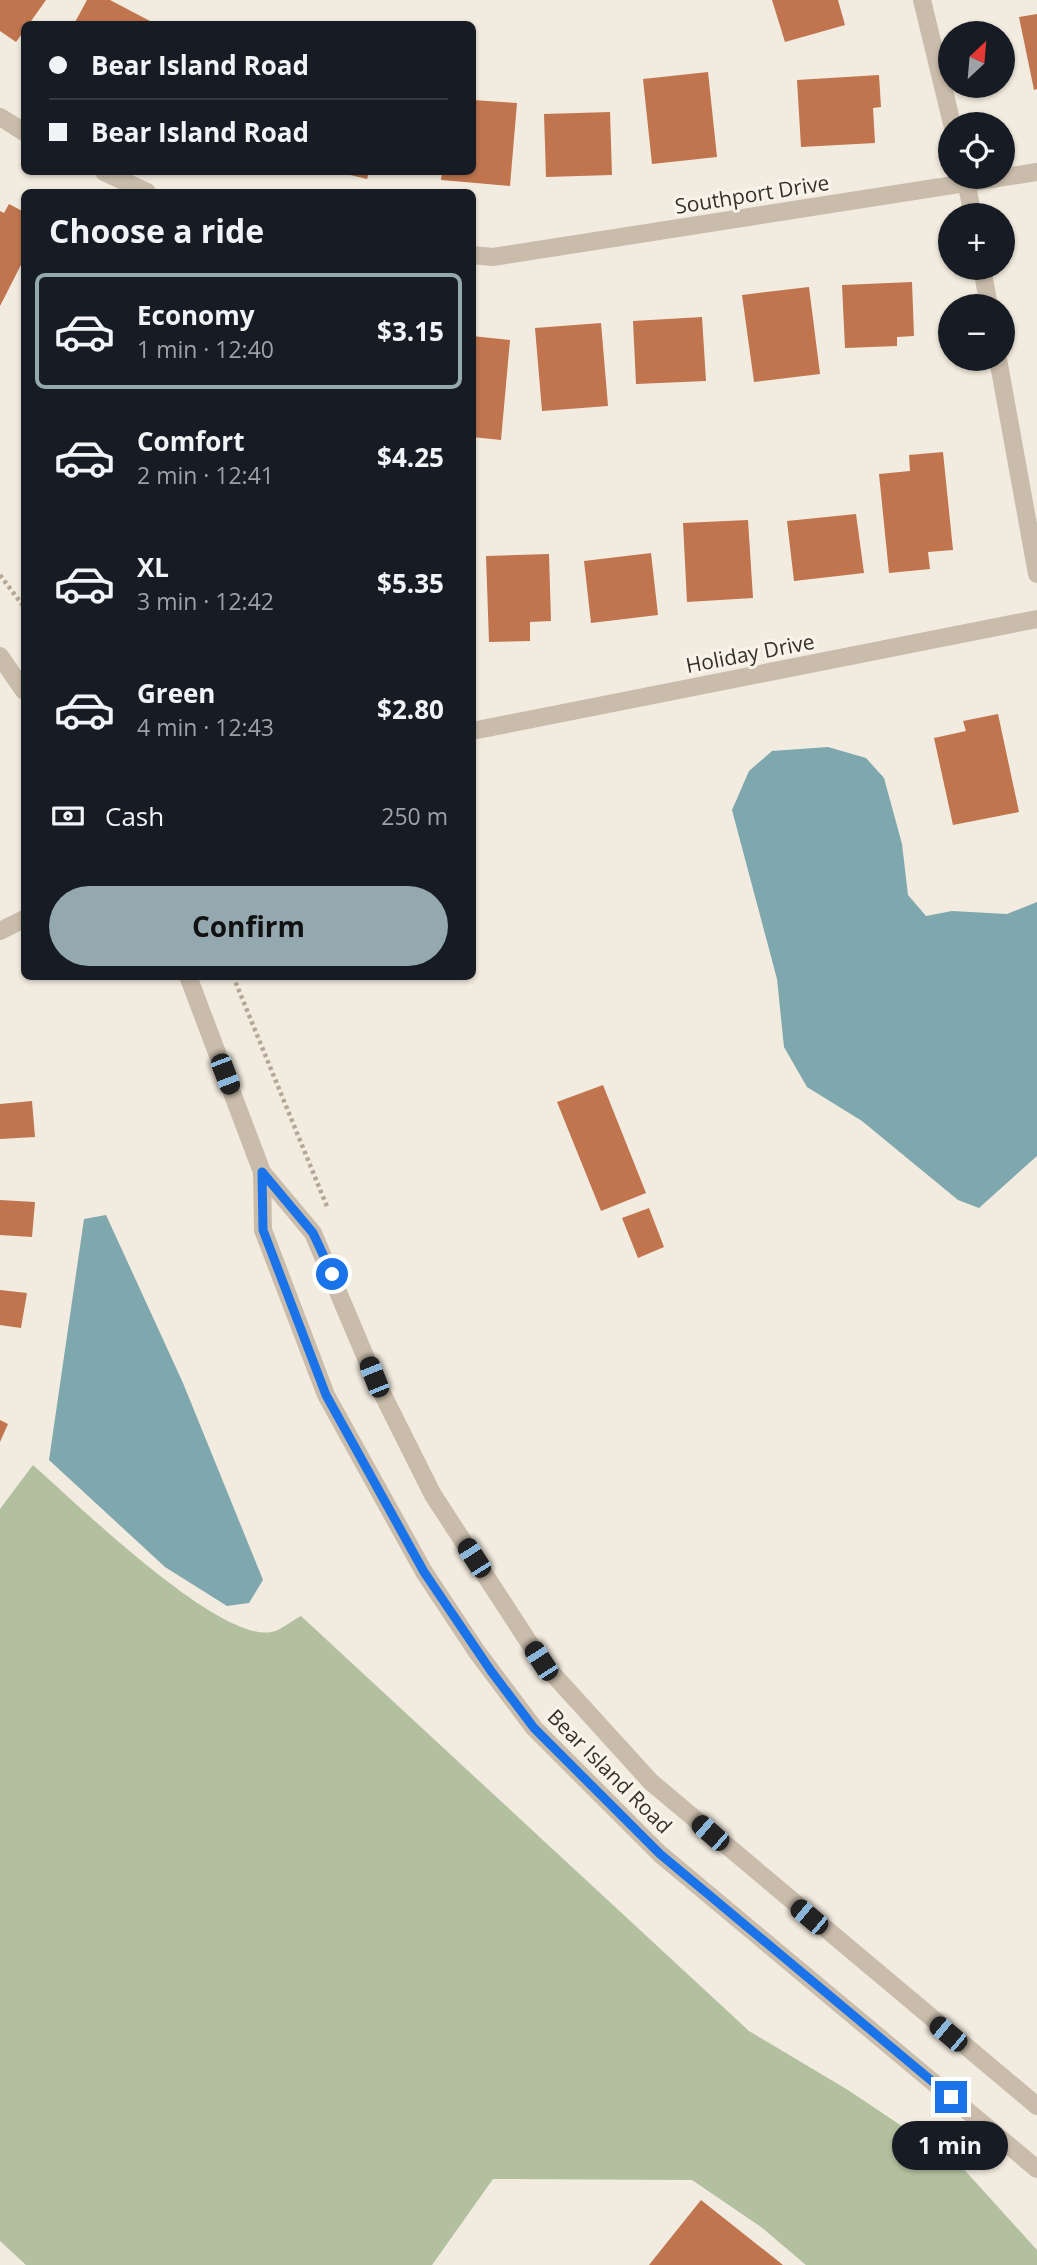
<!DOCTYPE html>
<meta charset="utf-8">
<style>
:root{--surface:#171b24;--page:#20242c;--text:#f1f3f6;--muted:#9ea1a6;--line:#363941;--accent:#93a9af}
body{margin:0;font-family:"Open Sans",sans-serif;background:var(--page);color:var(--text);height:100vh;display:flex;flex-direction:column;font-size:26px;white-space:nowrap}
*{box-sizing:border-box;margin:0}
p{font-size:23px;color:var(--muted)}
.icon{flex:none;width:38px;height:38px;fill:none;stroke:currentColor;stroke-width:2;stroke-linecap:round;stroke-linejoin:round}
.map{position:relative;flex:1;overflow:hidden}
.details{position:absolute;left:21px;top:189px;width:455px;height:791px;display:flex;flex-direction:column;background:var(--surface);border-radius:10px;box-shadow:0 2px 5px #0004}
.details>*{flex:none}
.guide{position:absolute;left:21px;top:21px;width:455px;height:154px;border-radius:10px;box-shadow:0 2px 5px #0004;display:grid;align-content:center;height:154px;padding:0 28px;background:var(--surface)}
.needle{width:46px;rotate:26deg}
.tools{position:absolute;left:938px;top:21px;display:grid;gap:14px}
.tools a{display:grid;place-items:center;width:77px;height:77px;border-radius:50%;background:var(--surface);box-shadow:0 2px 5px #0004;font-size:35px}
.end{position:absolute;width:32px;height:32px;margin:-16px;border:9px solid #1a73e8;background:#fff;box-shadow:0 0 0 4px #fff}
.from{border-radius:50%}
.bubble{position:absolute;height:49px;border-radius:24px;background:var(--surface);box-shadow:0 2px 5px #0004;font-size:23px;font-weight:700;line-height:49px;text-align:center}
.car{position:absolute;width:21px;height:42px;margin:-21px -10px;border-radius:9px;box-shadow:0 0 5px 2px #0007;background:linear-gradient(#222 24%,#8ab4d8 0 40%,#222 0 76%,#8ab4d8 0 86%,#222 0)}
.guide b{display:flex;align-items:center;gap:24px;height:66px;font-size:26px}
.guide b+b{border-top:2px solid var(--line)}
.guide i{width:18px;height:18px;background:var(--text)}
ul{padding:0;list-style:none}
li{display:flex;align-items:center;gap:21px;height:116px;margin:0 14px 10px;padding:0 14px;border:4px solid transparent;border-radius:10px}
li div{flex:1}
li b{display:block;font-size:26px}
li em{font-style:normal;font-weight:700}
li.selected{border-color:var(--accent)}
li>.icon{width:63px;height:63px;stroke-width:1.5}
h2{padding:0 28px;font-size:32px;line-height:84px}
.pay{display:flex;align-items:center;gap:18px;height:77px;padding:0 28px;font-size:26px}
.pay p{margin-inline-start:auto}
.cta{display:flex;gap:14px;margin-top:auto;padding:14px 28px}
.cta a{flex:1;height:80px;border-radius:42px;background:var(--accent);color:#111;font-size:28px;font-weight:700;line-height:80px;text-align:center}
.map>svg:first-child{display:block}
</style>
<div class="map">
<svg width="1037" height="2265" viewBox="0 0 1037 2265">
<rect width="100%" height="100%" fill="#f2ebdf"/>
<path fill="#b2c09f" d="M33,1465c42,37 186,178 239,167 9,-2 21,-12 29,-16l448,415 99,59 112,75 77,85v15h-231l-45,-38 -69,-47 -199,-1 -61,86h-406l-26,-24v-732z"/>
<g fill="#7fa7ae">
<polygon points="828,747 866,758 884,778 902,844 908,895 926,916 952,911 1007,914 1037,902 1037,1156 979,1208 958,1200 862,1121 807,1087 784,1047 777,979 732,810 749,771 772,751"/>
<polygon points="106,1215 183,1383 263,1580 249,1603 227,1606 165,1567 49,1460 84,1219"/>
</g>
<g fill="#c0754e">
<polygon points="0,0 46,0 29,24 24,24 24,31 16,42 0,31"/>
<polygon points="87,0 110,0 150,21 148,24 74,24"/>
<polygon points="772,0 838,0 845,25 785,42"/>
<polygon points="1037,14 1037,89 1034,90 1019,17"/>
<polygon points="708,72 717,157 652,164 643,79"/>
<polygon points="879,75 881,107 873,108 875,143 801,147 797,80"/>
<polygon points="472,100 517,103 510,186 441,180 442,172 472,172"/>
<polygon points="610,112 612,175 546,177 544,114"/>
<polygon points="338,172 369,172 367,179"/>
<polygon points="9,204 24,212 24,259 0,306 0,211 4,213"/>
<polygon points="912,282 914,336 897,337 897,346 845,348 842,285"/>
<polygon points="809,287 820,374 754,382 742,295"/>
<polygon points="702,317 706,381 636,384 633,321"/>
<polygon points="601,323 608,406 542,411 535,328"/>
<polygon points="472,336 510,340 501,440 472,437"/>
<polygon points="943,452 953,550 928,552 930,569 889,573 879,474 910,471 909,455"/>
<polygon points="856,514 864,573 794,581 787,521"/>
<polygon points="748,520 753,598 687,602 683,523"/>
<polygon points="651,553 658,615 591,623 584,561"/>
<polygon points="549,554 551,621 530,622 530,641 489,642 486,556"/>
<polygon points="998,714 1019,812 953,825 934,738 966,731 963,721"/>
<polygon points="603,1085 646,1193 601,1211 557,1102"/>
<polygon points="32,1101 35,1137 0,1139 0,1104"/>
<polygon points="0,1200 35,1202 32,1237 0,1235"/>
<polygon points="649,1208 664,1247 638,1258 622,1218"/>
<polygon points="0,1290 27,1293 21,1328 0,1325"/>
<polygon points="0,1420 8,1424 0,1442"/>
<polygon points="701,2200 783,2265 649,2265"/>
</g>
<g fill="none" stroke-linecap="round" stroke-linejoin="round">
<g stroke="#b5a695" stroke-width="4.5" stroke-dasharray="3.5 3.5" stroke-linecap="butt">
<polyline points="0,575 24,607"/>
<polyline points="233,976 328,1209"/>
</g>
<g stroke="#cabcab" stroke-width="18">
<polyline points="922,0 952,124"/>
<polyline points="0,117 24,132"/>
<polyline points="104,172 147,192"/>
<polyline points="965,177 973,215"/>
<polyline points="472,255 493,257 1037,172"/>
<polyline points="982,268 989,306"/>
<polyline points="998,359 1037,574"/>
<polyline points="0,656 24,691"/>
<polyline points="472,731 1037,619"/>
<polyline points="0,931 24,919"/>
<polyline points="188,976 262,1172 313,1233 374,1377 433,1495 541,1661 651,1782 1037,2106"/>
<polyline points="262,1172 263,1230 326,1395 424,1572 477,1652 534,1728 660,1854 1037,2169"/>
</g>
</g>
<g fill="none" stroke-linecap="round" stroke-linejoin="round">
<polyline stroke="#1a73e8" stroke-width="9" points="332,1274 313,1233 262,1172 263,1230 326,1395 424,1572 491,1671 534,1728 660,1854 951,2097"/>
</g>
<g text-anchor="middle" dominant-baseline="central" stroke-width="6" stroke-linejoin="round" paint-order="stroke">
<g font-size="21" fill="#38302a" stroke="#f9f4eb">
<text transform="translate(752 194) rotate(-9)">Southport Drive</text>
<text transform="translate(750 653) rotate(-11)">Holiday Drive</text>
<text transform="translate(610 1771) rotate(45)">Bear Island Road</text>
</g>
</g>
</svg>
<div class="tools">
<a><svg class="needle" viewBox="-14 -14 28 28"><path d="M0-13l5 13h-10z" fill="#e53935"/><path d="M0 13l5-13h-10z" fill="#9ea1a6"/></svg></a>
<a><svg class="icon" aria-label="locate" viewBox="0 0 24 24"><circle cx="12" cy="12" r="6"/><path d="M12 2v4M12 18v4M2 12h4M18 12h4"/></svg></a>
<a>+</a>
<a>−</a>
</div>
<i class="end from" style="left:332px;top:1274px"></i>
<i class="end" style="left:951px;top:2097px"></i>
<div class="bubble" style="left:892px;top:2121px;width:116px">1 min</div>
<i class="car" style="left:225px;top:1074px;rotate:159deg"></i>
<i class="car" style="left:374px;top:1377px;rotate:338deg"></i>
<i class="car" style="left:474px;top:1558px;rotate:327deg"></i>
<i class="car" style="left:541px;top:1661px;rotate:327deg"></i>
<i class="car" style="left:710px;top:1833px;rotate:311deg"></i>
<i class="car" style="left:809px;top:1917px;rotate:310deg"></i>
<i class="car" style="left:948px;top:2034px;rotate:310deg"></i>
<div class="guide">
<b><i class="from"></i>Bear Island Road</b>
<b><i></i>Bear Island Road</b>
</div>
<section class="details">
<h2>Choose a ride</h2>
<ul>
<li class="selected"><svg class="icon" aria-label="car" viewBox="0 0 24 24"><path d="M5 17H2v-5l4-1 3-4h7l3 4 3 1v5h-3M9 17h6M6 11h13"/><circle cx="7" cy="17" r="2"/><circle cx="17" cy="17" r="2"/></svg><div><b>Economy</b><p>1 min · 12:40</p></div><em>$3.15</em></li>
<li><svg class="icon" aria-label="car" viewBox="0 0 24 24"><path d="M5 17H2v-5l4-1 3-4h7l3 4 3 1v5h-3M9 17h6M6 11h13"/><circle cx="7" cy="17" r="2"/><circle cx="17" cy="17" r="2"/></svg><div><b>Comfort</b><p>2 min · 12:41</p></div><em>$4.25</em></li>
<li><svg class="icon" aria-label="car" viewBox="0 0 24 24"><path d="M5 17H2v-5l4-1 3-4h7l3 4 3 1v5h-3M9 17h6M6 11h13"/><circle cx="7" cy="17" r="2"/><circle cx="17" cy="17" r="2"/></svg><div><b>XL</b><p>3 min · 12:42</p></div><em>$5.35</em></li>
<li><svg class="icon" aria-label="car" viewBox="0 0 24 24"><path d="M5 17H2v-5l4-1 3-4h7l3 4 3 1v5h-3M9 17h6M6 11h13"/><circle cx="7" cy="17" r="2"/><circle cx="17" cy="17" r="2"/></svg><div><b>Green</b><p>4 min · 12:43</p></div><em>$2.80</em></li>
</ul>
<div class="pay"><svg class="icon" aria-label="cash" viewBox="0 0 24 24"><path d="M3 7h18v10H3z"/><circle cx="12" cy="12" r="2"/></svg>Cash<p>250 m</p></div>
<div class="cta"><a>Confirm</a></div>
</section>
</div>
